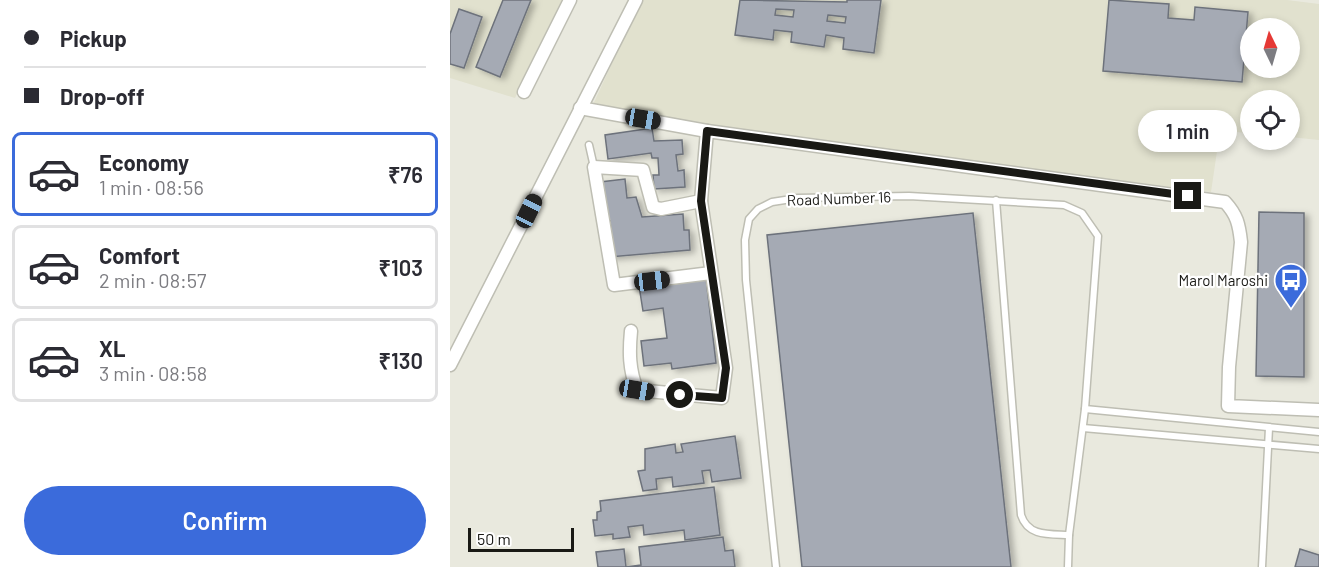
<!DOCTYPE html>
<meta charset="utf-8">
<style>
:root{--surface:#fff;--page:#f7f7f7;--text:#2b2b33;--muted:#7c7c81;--line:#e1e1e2;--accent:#3b6bdb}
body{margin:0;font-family:Barlow,sans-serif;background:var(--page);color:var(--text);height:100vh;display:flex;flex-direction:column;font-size:22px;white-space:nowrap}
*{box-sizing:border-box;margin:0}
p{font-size:20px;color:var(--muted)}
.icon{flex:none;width:33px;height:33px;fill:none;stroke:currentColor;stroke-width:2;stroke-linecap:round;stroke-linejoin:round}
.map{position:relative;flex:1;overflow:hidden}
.panel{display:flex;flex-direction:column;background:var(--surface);width:450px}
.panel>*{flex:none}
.guide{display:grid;align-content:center;height:132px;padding:0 24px;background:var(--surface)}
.needle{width:39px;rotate:355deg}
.tools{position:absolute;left:790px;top:18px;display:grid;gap:12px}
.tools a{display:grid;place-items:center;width:60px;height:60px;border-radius:50%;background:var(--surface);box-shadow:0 3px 9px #0003;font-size:30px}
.scale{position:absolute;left:18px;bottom:15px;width:106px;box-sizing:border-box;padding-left:6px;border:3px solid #191915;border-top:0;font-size:16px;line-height:21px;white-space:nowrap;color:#191915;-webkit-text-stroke:4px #fff;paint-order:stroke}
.end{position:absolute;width:27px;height:27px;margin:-14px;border:8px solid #191915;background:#fff;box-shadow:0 0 0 3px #fff}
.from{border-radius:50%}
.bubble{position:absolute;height:42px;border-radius:21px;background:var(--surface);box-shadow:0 3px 9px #0003;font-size:20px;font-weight:600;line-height:42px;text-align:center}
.car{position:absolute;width:18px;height:36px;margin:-18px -9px;border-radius:8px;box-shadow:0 0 4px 2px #0007;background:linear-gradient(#222 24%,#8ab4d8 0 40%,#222 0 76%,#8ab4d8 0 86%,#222 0)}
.guide b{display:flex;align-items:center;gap:21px;height:57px;font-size:22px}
.guide b+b{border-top:2px solid var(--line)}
.guide i{width:15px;height:15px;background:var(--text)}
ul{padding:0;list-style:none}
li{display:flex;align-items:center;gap:18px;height:84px;margin:0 12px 9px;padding:0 12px;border:3px solid var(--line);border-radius:9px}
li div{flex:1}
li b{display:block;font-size:22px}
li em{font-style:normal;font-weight:600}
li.selected{border-color:var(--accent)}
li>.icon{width:54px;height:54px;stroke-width:1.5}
.action{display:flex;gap:12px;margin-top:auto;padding:12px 24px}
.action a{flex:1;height:69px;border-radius:36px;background:var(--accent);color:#fff;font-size:24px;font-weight:600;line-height:69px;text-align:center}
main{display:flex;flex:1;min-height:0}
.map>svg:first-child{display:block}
</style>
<main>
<section class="panel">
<div class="guide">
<b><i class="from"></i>Pickup</b>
<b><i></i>Drop-off</b>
</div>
<ul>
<li class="selected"><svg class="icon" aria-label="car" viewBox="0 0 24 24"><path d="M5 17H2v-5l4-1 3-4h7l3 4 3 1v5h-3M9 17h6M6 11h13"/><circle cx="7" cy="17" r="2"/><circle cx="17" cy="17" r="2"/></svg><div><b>Economy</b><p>1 min · 08:56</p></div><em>₹76</em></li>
<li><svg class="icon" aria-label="car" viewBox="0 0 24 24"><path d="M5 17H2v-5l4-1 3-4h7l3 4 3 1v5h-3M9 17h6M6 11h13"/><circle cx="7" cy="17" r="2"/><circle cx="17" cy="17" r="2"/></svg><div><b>Comfort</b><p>2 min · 08:57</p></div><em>₹103</em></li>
<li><svg class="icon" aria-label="car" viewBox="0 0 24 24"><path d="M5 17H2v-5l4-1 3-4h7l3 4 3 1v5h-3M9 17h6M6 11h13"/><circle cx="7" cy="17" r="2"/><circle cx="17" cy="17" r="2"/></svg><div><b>XL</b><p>3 min · 08:58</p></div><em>₹130</em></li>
</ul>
<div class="action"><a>Confirm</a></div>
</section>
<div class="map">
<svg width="869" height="567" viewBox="0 0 869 567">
<defs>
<filter id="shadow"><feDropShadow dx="4.5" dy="2.5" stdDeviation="3" flood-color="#0004"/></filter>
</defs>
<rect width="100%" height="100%" fill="#e9e9de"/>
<g fill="#e1e1ce" fill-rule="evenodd">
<polygon points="0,0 112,0 65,98 0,78"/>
<path d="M191,0h646l32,4v136l-29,-3v-37h-39v33l-31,-2 -9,61 -529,-68 -91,-15zM801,28h39v40h-39z"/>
</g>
<g fill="#a5aab4" stroke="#6d727b" stroke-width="1.5" fill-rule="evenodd" filter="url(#shadow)">
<polygon points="53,0 81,0 50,77 26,67"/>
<path d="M290,0l107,2v-2h34l-7,53 -31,-4 1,-11 -18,-3 -2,12 -33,-5 1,-10 -18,-2 -1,10 -38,-5zM326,9l18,1 -1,7 -18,-2zM378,15l18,2 -1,6 -18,-2z"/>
<polygon points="659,0 719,4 718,18 744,20 745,7 798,12 792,82 653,71"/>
<polygon points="9,9 32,17 14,68 0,64 0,34"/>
<polygon points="202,128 204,141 232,140 233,154 226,155 228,171 234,170 235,187 204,189 203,175 209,175 208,158 202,158 201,153 158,159 155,135"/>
<polygon points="175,179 177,198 186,197 192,217 233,214 234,230 239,230 240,250 159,257 161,231 160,221 156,222 155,196 152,196 150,182"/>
<polygon points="809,212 854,213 854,377 806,376"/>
<polygon points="523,213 561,567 352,567 317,235"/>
<polygon points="256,278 266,363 222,369 221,363 194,366 191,341 217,338 213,308 193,311 189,286"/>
<polygon points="285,436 291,478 262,482 260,470 252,471 254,483 223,487 222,477 206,479 207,489 193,491 188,471 195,470 195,449 225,444 226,453 233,452 231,444"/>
<polygon points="264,487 270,535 235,540 234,530 194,535 193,525 178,527 180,537 163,539 163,534 145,536 143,520 147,520 147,512 151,511 150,501"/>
<polygon points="273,537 275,551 283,550 285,567 148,567 146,552 174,549 176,567 191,565 189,547"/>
<polygon points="850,549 869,555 869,567 845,567"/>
</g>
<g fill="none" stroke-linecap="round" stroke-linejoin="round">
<g stroke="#bebeb3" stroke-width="9">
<g id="lane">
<polyline points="139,145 144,167"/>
<path d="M546,200l25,315c7,22 29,19 48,20"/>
<polyline points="635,409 869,432"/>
<polyline points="633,428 869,449"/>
<polyline points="326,567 296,280 295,240 299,219 308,209 322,202 348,198 459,196 614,205 632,213 648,236 635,409 619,535 618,567"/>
<polyline points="812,567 819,428"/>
</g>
</g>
<g stroke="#bebeb3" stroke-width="15">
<g id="street">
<polyline points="74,92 120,0"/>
<polyline points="130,108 257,131"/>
<polyline points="251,201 211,209 203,207 193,170 144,167 164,285 261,273"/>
<path d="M181,331c-2,21 -2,38 6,59l85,8 4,-30 -25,-167 6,-70 518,71c12,13 14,22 16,40l-12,125 -1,39 91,4"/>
<polyline points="0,365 186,0"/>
</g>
</g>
<use href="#lane" stroke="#fff" stroke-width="6"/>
<use href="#street" stroke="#fff" stroke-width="12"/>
</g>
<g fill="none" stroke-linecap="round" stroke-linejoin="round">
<polyline stroke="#191915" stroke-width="8" points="230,395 272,398 276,368 251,201 257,131 738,196"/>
</g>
<defs>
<g id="bus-pin" transform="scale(1.725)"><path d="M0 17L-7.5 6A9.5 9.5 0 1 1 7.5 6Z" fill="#3b6bdb" stroke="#fff"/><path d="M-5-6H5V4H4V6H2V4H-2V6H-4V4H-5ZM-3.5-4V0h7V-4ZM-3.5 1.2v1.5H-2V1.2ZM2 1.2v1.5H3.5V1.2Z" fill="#fff"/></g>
</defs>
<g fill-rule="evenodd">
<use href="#bus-pin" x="841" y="280"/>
</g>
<g text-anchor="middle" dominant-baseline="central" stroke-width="4.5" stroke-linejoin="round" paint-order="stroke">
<g font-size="15" fill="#191915" stroke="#fff">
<text transform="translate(389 198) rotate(-2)">Road Number 16</text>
</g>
<g font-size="15" fill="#191915" stroke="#fff" text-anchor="end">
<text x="818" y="280">Marol Maroshi</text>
</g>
</g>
</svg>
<div class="tools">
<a><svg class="needle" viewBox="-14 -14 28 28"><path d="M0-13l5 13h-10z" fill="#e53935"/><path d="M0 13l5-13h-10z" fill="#7c7c81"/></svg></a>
<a><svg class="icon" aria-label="locate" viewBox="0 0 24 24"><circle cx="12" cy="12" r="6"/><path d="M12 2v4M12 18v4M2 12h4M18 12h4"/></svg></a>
</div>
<div class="scale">50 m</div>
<i class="end from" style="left:230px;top:395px"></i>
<i class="end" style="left:738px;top:196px"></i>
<div class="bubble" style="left:688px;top:110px;width:99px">1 min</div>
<i class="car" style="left:193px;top:119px;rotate:100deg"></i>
<i class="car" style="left:79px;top:211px;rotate:26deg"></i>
<i class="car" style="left:202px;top:281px;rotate:83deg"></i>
<i class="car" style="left:187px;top:390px;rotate:99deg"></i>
</div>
</main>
